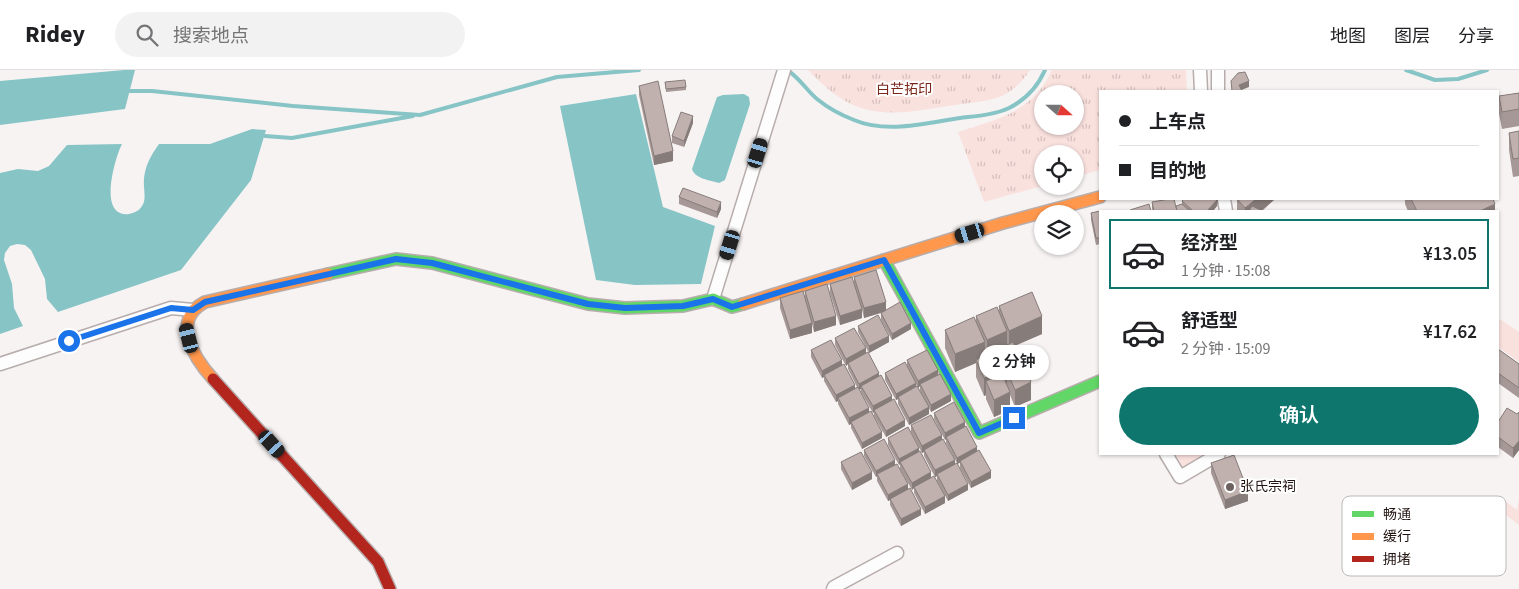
<!DOCTYPE html>
<html lang="zh">
<meta charset="utf-8">
<style>
:root{--surface:#fff;--page:#f2f2f2;--text:#202124;--muted:#757577;--line:#e0e0e0;--accent:#0f766e}
body{margin:0;font-family:"Source Sans 3","Noto Sans SC",sans-serif;background:var(--page);color:var(--text);height:100vh;display:flex;flex-direction:column;font-size:19px;white-space:nowrap}
*{box-sizing:border-box;margin:0}
p{font-size:16px;color:var(--muted)}
.icon{flex:none;width:28px;height:28px;fill:none;stroke:currentColor;stroke-width:2;stroke-linecap:round;stroke-linejoin:round}
.map{position:relative;flex:1;overflow:hidden}
.side{position:absolute;left:1099px;top:140px;width:400px;height:245px;display:flex;flex-direction:column;background:var(--surface);border-radius:0px;box-shadow:0 1px 4px #0004}
.side>*{flex:none}
.top-card{position:absolute;left:1099px;top:20px;width:400px;height:110px;border-radius:0px;box-shadow:0 1px 4px #0004;display:grid;align-content:center;height:110px;padding:0 20px;background:var(--surface)}
.needle{width:32px;rotate:111deg}
.controls{position:absolute;left:1034px;top:15px;display:grid;gap:10px}
.controls a{display:grid;place-items:center;width:50px;height:50px;border-radius:50%;background:var(--surface);box-shadow:0 1px 4px #0004;font-size:25px}
.end{position:absolute;width:22px;height:22px;margin:-11px;border:6px solid #1a73e8;background:#fff;box-shadow:0 0 0 2px #fff}
.from{border-radius:50%}
.bubble{position:absolute;height:35px;border-radius:18px;background:var(--surface);box-shadow:0 1px 4px #0004;font-size:16px;font-weight:600;line-height:35px;text-align:center}
.car{position:absolute;width:15px;height:30px;margin:-15px -8px;border-radius:6px;box-shadow:0 0 4px 1px #0007;background:linear-gradient(#222 24%,#8ab4d8 0 40%,#222 0 76%,#8ab4d8 0 86%,#222 0)}
.top-card b{display:flex;align-items:center;gap:18px;height:48px;font-size:19px}
.top-card b+b{border-top:1px solid var(--line)}
.top-card i{width:12px;height:12px;background:var(--text)}
ul{padding:9px 0 0;list-style:none}
li{display:flex;align-items:center;gap:15px;height:70px;margin:0 10px 8px;padding:0 10px;border:2px solid transparent;border-radius:0px}
li div{flex:1}
li b{display:block;font-size:19px}
li em{font-style:normal;font-weight:600}
li.current{border-color:var(--accent)}
li>.icon{width:45px;height:45px;stroke-width:1.5}
.cta{display:flex;gap:10px;margin-top:auto;padding:10px 20px}
.cta a{flex:1;height:58px;border-radius:30px;background:var(--accent);color:#fff;font-size:20px;font-weight:600;line-height:58px;text-align:center}
header{display:flex;align-items:center;gap:30px;box-sizing:border-box;height:70px;padding:0 25px;background:var(--surface);border-bottom:1px solid var(--line)}
header strong{font-size:24px}
nav{display:flex;gap:28px;margin-inline-start:auto;font-size:18px}
.search{width:350px;height:45px;background:var(--page);display:flex;align-items:center;gap:12px;box-sizing:border-box;padding:0 18px;border-radius:28px;color:var(--muted);font-size:19px}
.map>svg:first-child{display:block}
</style>
<header>
<strong>Ridey</strong>
<div class="search"><svg class="icon" aria-label="search" viewBox="0 0 24 24"><circle cx="10" cy="10" r="6"/><path d="M15 15l6 6"/></svg>搜索地点</div>
<nav><a>地图</a><a>图层</a><a>分享</a></nav>
</header>
<div class="map">
<svg width="1519" height="519" viewBox="0 0 1519 519">
<defs>
<pattern id="park-tufts" width="24" height="20" patternUnits="userSpaceOnUse" patternTransform="scale(1.25)"><rect width="24" height="20" fill="#f9e1de"/><path d="M3 7l-1-3M5 7V3M7 7l1-3M15 17l-1-3M17 17v-4M19 17l1-3" fill="none" stroke="#d5c0bd"/></pattern>
</defs>
<rect width="100%" height="100%" fill="#f8f3f3"/>
<g fill="#f9e1de">
<polygon points="1500,249 1519,262 1519,292 1498,277 1498,253"/>
<polygon points="1175,384 1205,384 1183,397"/>
<polygon points="1500,427 1517,440 1519,429 1519,455 1494,436"/>
</g>
<g fill="url(#park-tufts)" fill-rule="evenodd">
<path d="M808,0h222c-7,11 -16,20 -28,26 -14,6 -31,6 -46,9 -31,4 -64,13 -95,3 -22,-7 -37,-22 -53,-38z"/>
<path d="M1052,0h134l1,21h-87v79l-25,7v-23h-33v32l-58,16 -26,-70c40,-13 75,-20 94,-62zM1042,24h33v32h-33z"/>
</g>
<g fill="#87c4c6">
<polygon points="124,0 135,0 125,39 0,55 0,11"/>
<polygon points="636,24 663,137 715,156 701,214 635,215 596,210 560,36"/>
<path d="M744,24l5,3 1,7 -25,76 -6,3c-9,-3 -24,-4 -27,-14l25,-72 6,-2z"/>
<path d="M252,59l14,1 -15,50 -70,90 -123,42 -11,-13 -2,-20 -14,-29 -6,-5 -8,-1 -7,2 -5,7 -1,7 8,24 2,24 9,18 -23,8v-161l18,-4 20,2 11,-5 18,-21 55,-1c-7,14 -25,74 7,70 5,-1 10,-3 13,-8 5,-7 1,-18 2,-27 1,-13 7,-24 15,-35h51z"/>
</g>
<g fill="none" stroke-linecap="round" stroke-linejoin="round">
<g stroke="#87c4c6" stroke-width="4">
<path d="M787,0c12,7 20,21 30,29 11,9 24,16 37,21 33,14 72,3 106,-2 16,-2 34,-3 49,-10 16,-8 29,-22 36,-38"/>
<polyline points="1406,0 1435,10 1458,9 1487,0"/>
<polyline points="130,21 152,21 293,36 420,45 557,7 639,0"/>
<polyline points="265,66 292,68 413,46"/>
</g>
<g stroke="#b7adac" stroke-width="15">
<g id="street">
<polyline points="1200,0 1201,21"/>
<polyline points="1218,0 1218,21"/>
<polyline points="1224,129 1226,141"/>
<polyline points="713,229 784,0"/>
<polyline points="0,294 171,238 193,240"/>
<polyline points="1166,384 1180,407 1219,384"/>
<polyline points="833,519 834,517 897,483"/>
</g>
</g>
<g stroke="#b7adac" stroke-width="14">
<g id="fast">
<polyline points="884,190 979,363 1100,311"/>
<polyline points="328,204 396,189 432,193 588,234 625,238 683,236 713,229 732,237 743,234"/>
</g>
</g>
<g stroke="#b7adac" stroke-width="14">
<g id="slow">
<polyline points="743,234 1003,153 1100,127"/>
<path d="M213,309c-19,-21 -43,-59 -8,-77l123,-28"/>
</g>
</g>
<g stroke="#b7adac" stroke-width="14">
<polyline id="jam" points="213,309 378,492 390,519"/>
</g>
<use href="#street" stroke="#fefdfd" stroke-width="12"/>
<use href="#fast" stroke="#63d668" stroke-width="11"/>
<use href="#slow" stroke="#ff974d" stroke-width="11"/>
<use href="#jam" stroke="#b3261e" stroke-width="11"/>
</g>
<g fill="#a59896" fill-rule="evenodd">
<polygon points="665,12 686,17 686,20 666,22"/>
<polygon points="639,16 673,91 654,95 639,25"/>
<polygon points="1519,23 1519,56 1502,59 1499,44 1499,26"/>
<polygon points="693,53 684,77 672,73 672,66"/>
<polygon points="1519,61 1519,106 1513,107 1509,80 1509,63"/>
<polygon points="679,127 721,139 717,148 679,134"/>
<polygon points="1218,129 1217,136 1213,141 1153,141 1152,139 1152,132 1176,136 1182,134 1182,131"/>
<polygon points="1237,129 1275,129 1262,141 1263,141 1237,141"/>
<polygon points="1405,129 1411,129 1495,141 1408,141 1405,134"/>
<polygon points="1100,141 1100,174 1096,175 1091,150 1091,143"/>
<polygon points="854,207 886,240 911,259 892,270 881,250 881,243 864,248 862,240 862,248 840,255 830,223 830,214 854,215"/>
<polygon points="805,221 836,255 814,262 812,254 812,263 790,269 780,238 780,228 805,229"/>
<path d="M999,236l43,28 -27,12 7,18 9,36 -16,7 -5,-12v15l-16,7 -8,-18v-4l-2,1 -8,-19v-14l-21,9 -10,-24v-18l31,-8v-6l23,-4zM997,283v11l-4,-9z"/>
<polygon points="858,256 889,272 869,283 858,262"/>
<polygon points="835,268 866,283 892,330 905,356 886,367 874,346 874,342 873,343 861,322 861,319 859,320 869,342 882,368 862,379 851,358 851,354 849,355 838,334 838,331 836,332 824,311 824,307 822,308 811,287 811,280 842,295 855,318 857,317 848,299 848,294 846,296 835,275"/>
<polygon points="1498,279 1519,294 1519,328 1498,313"/>
<polygon points="907,290 938,305 951,331 931,342 920,321 920,316 918,318 907,297"/>
<polygon points="885,303 916,317 929,344 909,355 898,334 898,329 896,330 885,310"/>
<polygon points="1519,342 1519,380 1513,388 1498,377 1498,352 1517,344"/>
<polygon points="934,343 965,357 991,408 971,418 960,398 960,393 957,394 968,420 948,431 937,411 937,406 935,407 924,386 924,382 922,383 911,362 911,355 942,370 955,394 957,393 946,373 946,369 945,370 934,349"/>
<polygon points="888,368 931,407 945,433 925,444 914,423 914,418 912,420 900,399 900,394 899,395 888,375"/>
<polygon points="864,380 895,394 921,445 901,456 890,435 890,430 888,431 877,411 877,406 876,407 864,386"/>
<polygon points="841,392 872,409 852,420 841,399"/>
<polygon points="1211,393 1248,431 1225,439 1211,403"/>
</g>
<g fill="#867c7a">
<polygon points="1249,11 1249,17 1239,21 1239,15"/>
<polygon points="693,46 693,53 684,77 684,71"/>
<polygon points="673,81 673,91 654,95 654,86"/>
<polygon points="1218,129 1217,136 1213,141 1207,141"/>
<polygon points="1256,129 1275,129 1261,141 1245,141 1245,138"/>
<polygon points="721,132 721,139 717,148 717,142"/>
<polygon points="1495,134 1495,141 1480,141"/>
<polygon points="886,232 886,241 864,248 864,238"/>
<polygon points="862,239 862,248 840,255 840,246"/>
<polygon points="836,246 836,255 814,262 814,252"/>
<polygon points="1042,246 1042,264 1009,278 1009,261"/>
<polygon points="812,253 812,263 790,269 790,260"/>
<polygon points="911,253 911,259 892,270 892,264"/>
<polygon points="1007,261 1007,279 997,280 997,283 987,288 987,270"/>
<polygon points="889,266 889,272 869,283 869,276"/>
<polygon points="985,272 985,289 976,290 976,293 955,302 955,284"/>
<polygon points="866,278 866,285 848,293 848,294 846,296 846,289"/>
<polygon points="842,290 842,297 824,305 824,307 822,308 822,301"/>
<polygon points="1022,291 1022,308 1007,301 1007,315 1006,316 1006,298"/>
<polygon points="938,300 938,307 920,314 920,316 918,318 918,311"/>
<polygon points="1000,301 1000,318 986,311 986,325 984,326 984,308"/>
<polygon points="879,303 879,309 861,316 861,319 859,320 859,314"/>
<polygon points="1031,312 1031,330 1015,337 1015,320"/>
<polygon points="916,313 916,320 898,327 898,329 896,330 896,324"/>
<polygon points="855,315 855,321 838,328 838,331 836,332 836,325"/>
<polygon points="1010,322 1010,340 994,347 994,330"/>
<polygon points="951,324 951,331 931,342 931,335"/>
<polygon points="892,326 892,332 874,340 874,342 873,343 873,336"/>
<polygon points="929,337 929,344 909,355 909,348"/>
<polygon points="869,338 869,344 851,352 851,354 849,355 849,348"/>
<polygon points="905,350 905,356 886,367 886,361"/>
<polygon points="965,352 965,359 946,367 946,369 945,370 945,363"/>
<polygon points="882,362 882,368 862,379 862,373"/>
<polygon points="942,365 942,372 924,380 924,382 922,383 922,376"/>
<polygon points="1519,371 1519,380 1513,388 1513,378"/>
<polygon points="977,377 977,383 957,394 957,388"/>
<polygon points="919,378 919,384 900,392 900,394 899,395 899,389"/>
<polygon points="895,390 895,396 877,404 877,406 876,407 876,401"/>
<polygon points="955,390 955,396 937,404 937,406 935,407 935,400"/>
<polygon points="991,401 991,408 971,418 971,412"/>
<polygon points="872,402 872,409 852,420 852,413"/>
<polygon points="931,402 931,409 914,417 914,418 912,420 912,413"/>
<polygon points="908,414 908,421 890,429 890,430 888,431 888,425"/>
<polygon points="968,414 968,420 948,431 948,425"/>
<polygon points="1248,421 1248,431 1225,439 1225,430"/>
<polygon points="945,426 945,433 925,444 925,437"/>
<polygon points="921,439 921,445 901,456 901,449"/>
</g>
<g fill="#c0b1ae" stroke="#867c7a">
<polygon points="1245,2 1249,11 1239,15 1242,21 1232,21 1231,11 1238,3"/>
<polygon points="685,10 686,17 666,19 665,12"/>
<polygon points="658,11 673,81 654,86 639,16"/>
<polygon points="1519,23 1519,39 1502,42 1499,26"/>
<polygon points="681,42 693,46 684,71 672,66"/>
<polygon points="1519,61 1519,88 1513,89 1509,63"/>
<polygon points="683,118 721,132 717,142 679,127"/>
<polygon points="1169,129 1174,129 1177,141 1154,141 1152,132"/>
<polygon points="1184,129 1216,129 1217,130 1207,141 1193,141 1182,131"/>
<polygon points="1237,129 1256,129 1245,138"/>
<polygon points="1411,129 1493,129 1495,134 1480,141 1417,141"/>
<polygon points="1149,134 1151,141 1130,141 1130,140"/>
<polygon points="1182,134 1190,141 1177,141 1176,136"/>
<polygon points="1252,136 1263,141 1249,141"/>
<polygon points="1100,141 1100,168 1096,168 1091,143"/>
<polygon points="876,200 886,232 864,238 854,207"/>
<polygon points="852,207 862,239 840,246 830,214"/>
<polygon points="827,214 836,246 814,252 805,221"/>
<polygon points="803,221 812,253 790,260 780,228"/>
<polygon points="1032,222 1042,246 1009,261 999,236"/>
<polygon points="900,232 911,253 892,264 881,243"/>
<polygon points="997,237 1007,261 987,270 976,246"/>
<polygon points="878,245 889,266 869,276 858,256"/>
<polygon points="974,247 985,272 955,284 945,260"/>
<polygon points="854,258 866,278 846,289 835,268"/>
<polygon points="831,270 842,290 822,301 811,280"/>
<polygon points="1013,272 1022,291 1006,298 997,280"/>
<polygon points="1498,279 1519,294 1519,318 1498,303"/>
<polygon points="927,280 938,300 918,311 907,290"/>
<polygon points="868,282 879,303 859,314 848,293"/>
<polygon points="992,282 1000,301 984,308 976,290"/>
<polygon points="905,292 916,313 896,324 885,303"/>
<polygon points="844,294 855,315 836,325 824,305"/>
<polygon points="1023,294 1031,312 1015,320 1007,301"/>
<polygon points="940,304 951,324 931,335 920,314"/>
<polygon points="1002,304 1010,322 994,330 986,311"/>
<polygon points="881,305 892,326 873,336 861,316"/>
<polygon points="917,316 929,337 909,348 898,327"/>
<polygon points="858,317 869,338 849,348 838,328"/>
<polygon points="894,329 905,350 886,361 874,340"/>
<polygon points="954,332 965,352 945,363 934,343"/>
<polygon points="1507,338 1517,344 1519,342 1519,371 1513,378 1498,367 1498,352"/>
<polygon points="871,341 882,362 862,373 851,352"/>
<polygon points="931,345 942,365 922,376 911,355"/>
<polygon points="966,356 977,377 957,388 946,367"/>
<polygon points="908,357 919,378 899,389 888,368"/>
<polygon points="884,369 895,390 876,401 864,380"/>
<polygon points="943,369 955,390 935,400 924,380"/>
<polygon points="979,380 991,401 971,412 960,391"/>
<polygon points="920,381 931,402 912,413 900,392"/>
<polygon points="861,382 872,402 852,413 841,392"/>
<polygon points="1234,385 1248,421 1225,430 1211,393"/>
<polygon points="957,393 968,414 948,425 937,404"/>
<polygon points="897,394 908,414 888,425 877,404"/>
<polygon points="934,406 945,426 925,437 914,417"/>
<polygon points="910,418 921,439 901,449 890,429"/>
</g>
<g fill="none" stroke-linecap="round" stroke-linejoin="round">
<polyline stroke="#1a73e8" stroke-width="6" points="69,271 171,238 193,240 205,232 396,189 432,193 588,234 625,238 683,236 713,229 732,237 884,190 979,363 1014,348"/>
</g>
<circle fill="#6c615f" stroke="#fff" stroke-width="2" cx="1230" cy="417" r="5"/>
<g text-anchor="middle" dominant-baseline="central" stroke-width="4" stroke-linejoin="round" paint-order="stroke">
<g font-size="14" fill="#7a281c" stroke="#fff">
<text x="904" y="20">白芒拓印</text>
</g>
<g font-size="14" fill="#211310" stroke="#fff" text-anchor="start">
<text x="1240" y="417">张氏宗祠</text>
</g>
</g>
<rect x="1342" y="426" width="164" height="80" rx="8" fill="#fff" stroke="#bcb8b7" stroke-width="1"/>
<rect x="1352" y="441" width="22" height="6" fill="#63d668"/>
<rect x="1352" y="463" width="22" height="7" fill="#ff974d"/>
<rect x="1352" y="486" width="22" height="6" fill="#b3261e"/>
<g font-size="14" fill="#211310">
<text x="1383" y="449">畅通</text>
<text x="1383" y="471">缓行</text>
<text x="1383" y="494">拥堵</text>
</g>
</svg>
<div class="controls">
<a><svg class="needle" viewBox="-14 -14 28 28"><path d="M0-13l5 13h-10z" fill="#e53935"/><path d="M0 13l5-13h-10z" fill="#757577"/></svg></a>
<a><svg class="icon" aria-label="locate" viewBox="0 0 24 24"><circle cx="12" cy="12" r="6"/><path d="M12 2v4M12 18v4M2 12h4M18 12h4"/></svg></a>
<a><svg class="icon" aria-label="layers" viewBox="0 0 24 24"><path d="M12 4l9 5-9 5-9-5zM3 14l9 5 9-5"/></svg></a>
</div>
<i class="end from" style="left:69px;top:271px"></i>
<i class="end" style="left:1014px;top:348px"></i>
<div class="bubble" style="left:979px;top:275px;width:70px">2 分钟</div>
<i class="car" style="left:758px;top:83px;rotate:17deg"></i>
<i class="car" style="left:970px;top:163px;rotate:253deg"></i>
<i class="car" style="left:730px;top:175px;rotate:197deg"></i>
<i class="car" style="left:189px;top:268px;rotate:346deg"></i>
<i class="car" style="left:272px;top:374px;rotate:138deg"></i>
<div class="top-card">
<b><i class="from"></i>上车点</b>
<b><i></i>目的地</b>
</div>
<section class="side">
<ul>
<li class="current"><svg class="icon" aria-label="car" viewBox="0 0 24 24"><path d="M5 17H2v-5l4-1 3-4h7l3 4 3 1v5h-3M9 17h6M6 11h13"/><circle cx="7" cy="17" r="2"/><circle cx="17" cy="17" r="2"/></svg><div><b>经济型</b><p>1 分钟 · 15:08</p></div><em>¥13.05</em></li>
<li><svg class="icon" aria-label="car" viewBox="0 0 24 24"><path d="M5 17H2v-5l4-1 3-4h7l3 4 3 1v5h-3M9 17h6M6 11h13"/><circle cx="7" cy="17" r="2"/><circle cx="17" cy="17" r="2"/></svg><div><b>舒适型</b><p>2 分钟 · 15:09</p></div><em>¥17.62</em></li>
</ul>
<div class="cta"><a>确认</a></div>
</section>
</div>
